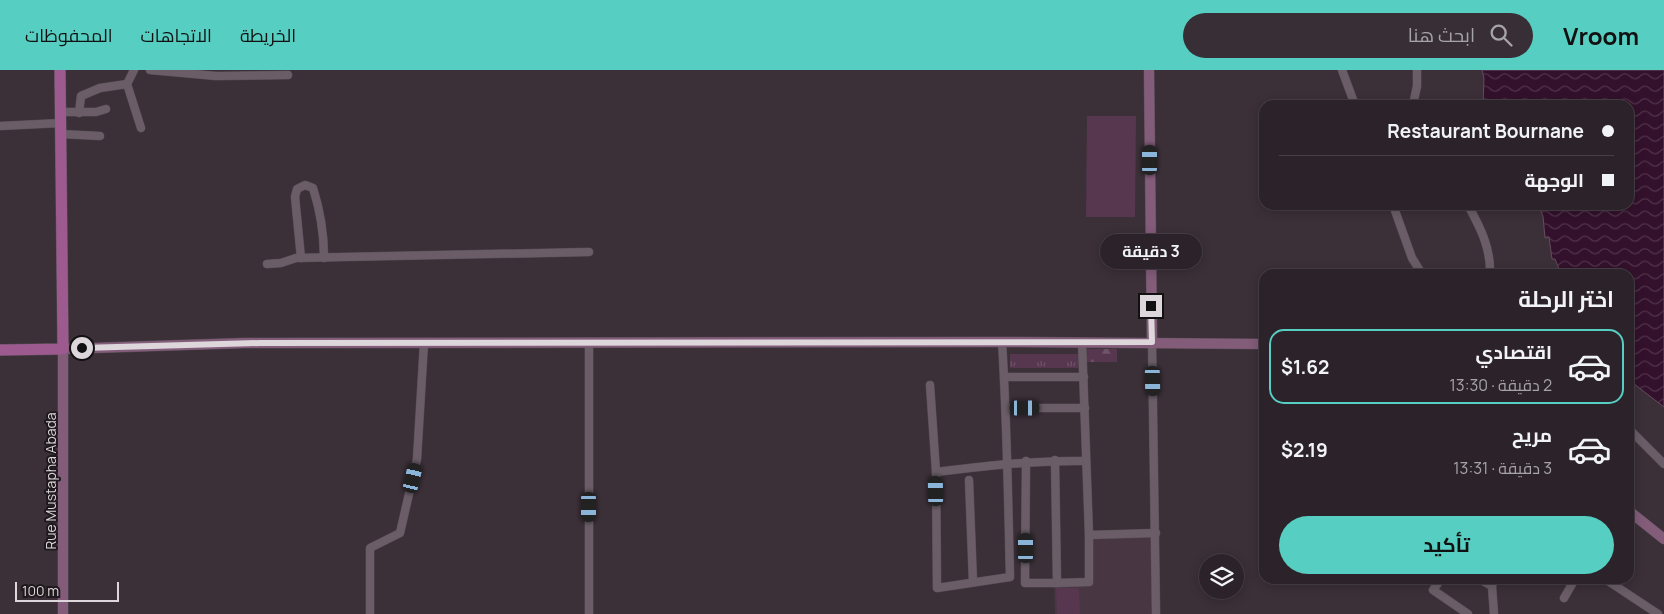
<!DOCTYPE html>
<html lang="ar">
<meta charset="utf-8">
<style>
:root{--surface:#2c232a;--page:#382f36;--text:#f1f3f6;--muted:#a6a4a8;--line:#484047;--accent:#57cec2}
body{margin:0;font-family:Manrope,Cairo,sans-serif;background:var(--page);color:var(--text);direction:rtl;height:100vh;display:flex;flex-direction:column;font-size:19px;white-space:nowrap}
*{box-sizing:border-box;margin:0}
p{font-size:16px;color:var(--muted)}
.icon{flex:none;width:28px;height:28px;fill:none;stroke:currentColor;stroke-width:2;stroke-linecap:round;stroke-linejoin:round}
.map{position:relative;flex:1;overflow:hidden;direction:ltr}
.details{position:absolute;left:1259px;top:199px;width:375px;height:315px;display:flex;flex-direction:column;background:var(--surface);border-radius:15px;box-shadow:0 2px 12px #0003,0 0 0 1px var(--line);direction:rtl}
.details>*{flex:none}
.hud{position:absolute;left:1259px;top:30px;width:375px;height:110px;border-radius:15px;box-shadow:0 2px 12px #0003,0 0 0 1px var(--line);direction:rtl;display:grid;align-content:center;height:110px;padding:0 20px;background:var(--surface)}
.buttons{position:absolute;left:1199px;top:484px;display:grid;gap:10px}
.buttons a{display:grid;place-items:center;width:45px;height:45px;border-radius:50%;background:var(--surface);box-shadow:0 2px 12px #0003,0 0 0 1px var(--line);font-size:25px}
.scale{position:absolute;left:15px;bottom:12px;width:104px;box-sizing:border-box;padding-left:5px;border:2px solid #ddd6db;border-top:0;font-size:14px;line-height:18px;white-space:nowrap;color:#ddd6db;-webkit-text-stroke:4px #1f191d;paint-order:stroke}
.end{position:absolute;width:22px;height:22px;margin:-11px;border:6px solid #ddd6db;background:#111;box-shadow:0 0 0 2px #111}
.from{border-radius:50%}
.bubble{position:absolute;height:35px;border-radius:18px;background:var(--surface);box-shadow:0 2px 12px #0003,0 0 0 1px var(--line);font-size:16px;font-weight:700;line-height:35px;text-align:center;direction:rtl}
.car{position:absolute;width:15px;height:30px;margin:-15px -8px;border-radius:6px;box-shadow:0 0 4px 1px #0007;background:linear-gradient(#222 24%,#8ab4d8 0 40%,#222 0 76%,#8ab4d8 0 86%,#222 0)}
.hud b{display:flex;align-items:center;gap:18px;height:48px;font-size:19px}
.hud b+b{border-top:1px solid var(--line)}
.hud i{width:12px;height:12px;background:var(--text)}
ul{padding:0;list-style:none}
li{display:flex;align-items:center;gap:15px;height:75px;margin:0 10px 8px;padding:0 10px;border:2px solid transparent;border-radius:15px}
li div{flex:1}
li b{display:block;font-size:19px}
li em{font-style:normal;font-weight:700}
li.current{border-color:var(--accent)}
li>.icon{width:45px;height:45px;stroke-width:1.5}
h2{padding:0 20px;font-size:22px;line-height:60px}
.button{display:flex;gap:10px;margin-top:auto;padding:10px 20px}
.button a{flex:1;height:58px;border-radius:30px;background:var(--accent);color:#111;font-size:20px;font-weight:700;line-height:58px;text-align:center}
header{display:flex;align-items:center;gap:30px;box-sizing:border-box;height:70px;padding:0 25px;background:var(--accent);color:#111}
header strong{font-size:24px}
nav{display:flex;gap:28px;margin-inline-start:auto;font-size:18px}
.search{width:350px;height:45px;background:var(--page);display:flex;align-items:center;gap:12px;box-sizing:border-box;padding:0 18px;border-radius:28px;color:var(--muted);font-size:19px}
.map>svg:first-child{display:block}
</style>
<header>
<strong>Vroom</strong>
<div class="search"><svg class="icon" aria-label="search" viewBox="0 0 24 24"><circle cx="10" cy="10" r="6"/><path d="M15 15l6 6"/></svg>ابحث هنا</div>
<nav><a>الخريطة</a><a>الاتجاهات</a><a>المحفوظات</a></nav>
</header>
<div class="map">
<svg width="1664" height="544" viewBox="0 0 1664 544">
<defs>
<pattern id="forest-firs" width="22" height="20" patternUnits="userSpaceOnUse" patternTransform="scale(1.25)"><rect width="22" height="20" fill="#57374f"/><path d="M5 1l3.5 6h-7zM16 11l3.5 6h-7z" fill="#6f5368"/></pattern>
<pattern id="park-tufts" width="24" height="20" patternUnits="userSpaceOnUse" patternTransform="scale(1.25)"><rect width="24" height="20" fill="#57374f"/><path d="M3 7l-1-3M5 7V3M7 7l1-3M15 17l-1-3M17 17v-4M19 17l1-3" fill="none" stroke="#6f5368"/></pattern>
<pattern id="water-waves" width="16" height="10" patternUnits="userSpaceOnUse" patternTransform="scale(1.25)"><rect width="16" height="10" fill="#33112c"/><path d="M0 5q4-4 8 0t8 0" fill="none" stroke="#50334a"/></pattern>
</defs>
<rect width="100%" height="100%" fill="#3b2f38"/>
<polygon fill="#483643" points="1092,465 1152,466 1153,544 1055,544 1054,516 1091,515"/>
<rect fill="url(#forest-firs)" x="1087" y="279" width="30" height="13"/>
<rect fill="url(#park-tufts)" x="1010" y="284" width="68" height="14"/>
<g fill="#57374f">
<polygon points="1087,46 1136,46 1135,147 1086,147"/>
<polygon points="1056,518 1079,518 1080,544 1057,544"/>
</g>
<polygon fill="url(#water-waves)" stroke="#664c60" points="1482,0 1664,0 1664,337 1629,310 1629,204 1561,204 1555,189 1552,189 1549,167 1545,168 1543,146 1538,135 1629,135 1629,35 1483,35 1484,8"/>
<g fill="none" stroke-linecap="round" stroke-linejoin="round">
<g stroke="#564c54" stroke-width="9">
<g id="street">
<polyline points="150,0 216,6 288,5"/>
<polyline points="1342,0 1355,35"/>
<polyline points="127,14 134,0"/>
<polyline points="1413,35 1417,16 1417,0"/>
<polyline points="61,42 96,42 106,39"/>
<polyline points="79,43 81,26 100,18 127,14 141,58"/>
<polyline points="0,56 61,53"/>
<polyline points="61,64 100,66"/>
<polyline points="1393,135 1412,188 1422,204"/>
<path d="M1468,135c12,22 23,43 22,69"/>
<path d="M301,188l-6,-61 2,-8 8,-4 8,3c7,22 11,47 11,70"/>
<polyline points="267,194 281,193 296,188 589,182"/>
<path d="M1002,272c5,78 6,156 8,235l-73,11 -1,-116c50,-6 99,-12 150,-11"/>
<polyline points="1082,272 1089,465 1156,463"/>
<polyline points="1152,272 1156,544"/>
<polyline points="1004,307 1084,307"/>
<polyline points="930,315 936,402"/>
<polyline points="1006,338 1085,338"/>
<polyline points="1629,359 1664,394"/>
<polyline points="1026,391 1025,513 1057,513 1055,390"/>
<polyline points="969,410 973,512"/>
<polyline points="1441,509 1433,520 1468,544"/>
<polyline points="1479,509 1492,516"/>
<polyline points="1494,509 1492,516 1494,544"/>
<polyline points="1605,509 1658,544"/>
<polyline points="1057,513 1089,512 1089,465"/>
<polyline points="1564,528 1575,509"/>
<polyline points="370,544 370,478 400,463 417,389 424,273"/>
<polyline points="589,544 589,272"/>
</g>
</g>
<g stroke="#564c54" stroke-width="11">
<g id="secondary">
<polyline points="1149,0 1152,272"/>
<polyline points="1629,441 1664,469"/>
<polyline points="63,544 63,279 244,273 1002,272 1264,274"/>
</g>
</g>
<g stroke="#564c54" stroke-width="12">
<polyline id="primary" points="0,280 63,279 60,0"/>
</g>
<use href="#street" stroke="#6a5d67" stroke-width="8"/>
<use href="#secondary" stroke="#835c7a" stroke-width="10"/>
<use href="#primary" stroke="#9c5a8e" stroke-width="11"/>
</g>
<g fill="none" stroke-linecap="round" stroke-linejoin="round">
<polyline stroke="#ddd6db" stroke-width="6" points="82,278 260,273 1152,272 1151,236"/>
</g>
<g text-anchor="middle" dominant-baseline="central" stroke-width="4" stroke-linejoin="round" paint-order="stroke">
<g font-size="14" fill="#ddd6db" stroke="#1f191d">
<text transform="translate(50 411) rotate(-90)">Rue Mustapha Abada</text>
</g>
</g>
</svg>
<div class="buttons">
<a><svg class="icon" aria-label="layers" viewBox="0 0 24 24"><path d="M12 4l9 5-9 5-9-5zM3 14l9 5 9-5"/></svg></a>
</div>
<div class="scale">100 m</div>
<i class="end from" style="left:82px;top:278px"></i>
<i class="end" style="left:1151px;top:236px"></i>
<div class="bubble" style="left:1100px;top:164px;width:102px">3 دقيقة</div>
<i class="car" style="left:1150px;top:90px;rotate:0deg"></i>
<i class="car" style="left:1153px;top:311px;rotate:179deg"></i>
<i class="car" style="left:1025px;top:338px;rotate:90deg"></i>
<i class="car" style="left:413px;top:408px;rotate:13deg"></i>
<i class="car" style="left:936px;top:421px;rotate:359deg"></i>
<i class="car" style="left:589px;top:437px;rotate:180deg"></i>
<i class="car" style="left:1026px;top:478px;rotate:0deg"></i>
<div class="hud">
<b><i class="from"></i>Restaurant Bournane</b>
<b><i></i>الوجهة</b>
</div>
<section class="details">
<h2>اختر الرحلة</h2>
<ul>
<li class="current"><svg class="icon" aria-label="car" viewBox="0 0 24 24"><path d="M5 17H2v-5l4-1 3-4h7l3 4 3 1v5h-3M9 17h6M6 11h13"/><circle cx="7" cy="17" r="2"/><circle cx="17" cy="17" r="2"/></svg><div><b>اقتصادي</b><p>2 دقيقة · 13:30</p></div><em>$1.62</em></li>
<li><svg class="icon" aria-label="car" viewBox="0 0 24 24"><path d="M5 17H2v-5l4-1 3-4h7l3 4 3 1v5h-3M9 17h6M6 11h13"/><circle cx="7" cy="17" r="2"/><circle cx="17" cy="17" r="2"/></svg><div><b>مريح</b><p>3 دقيقة · 13:31</p></div><em>$2.19</em></li>
</ul>
<div class="button"><a>تأكيد</a></div>
</section>
</div>
